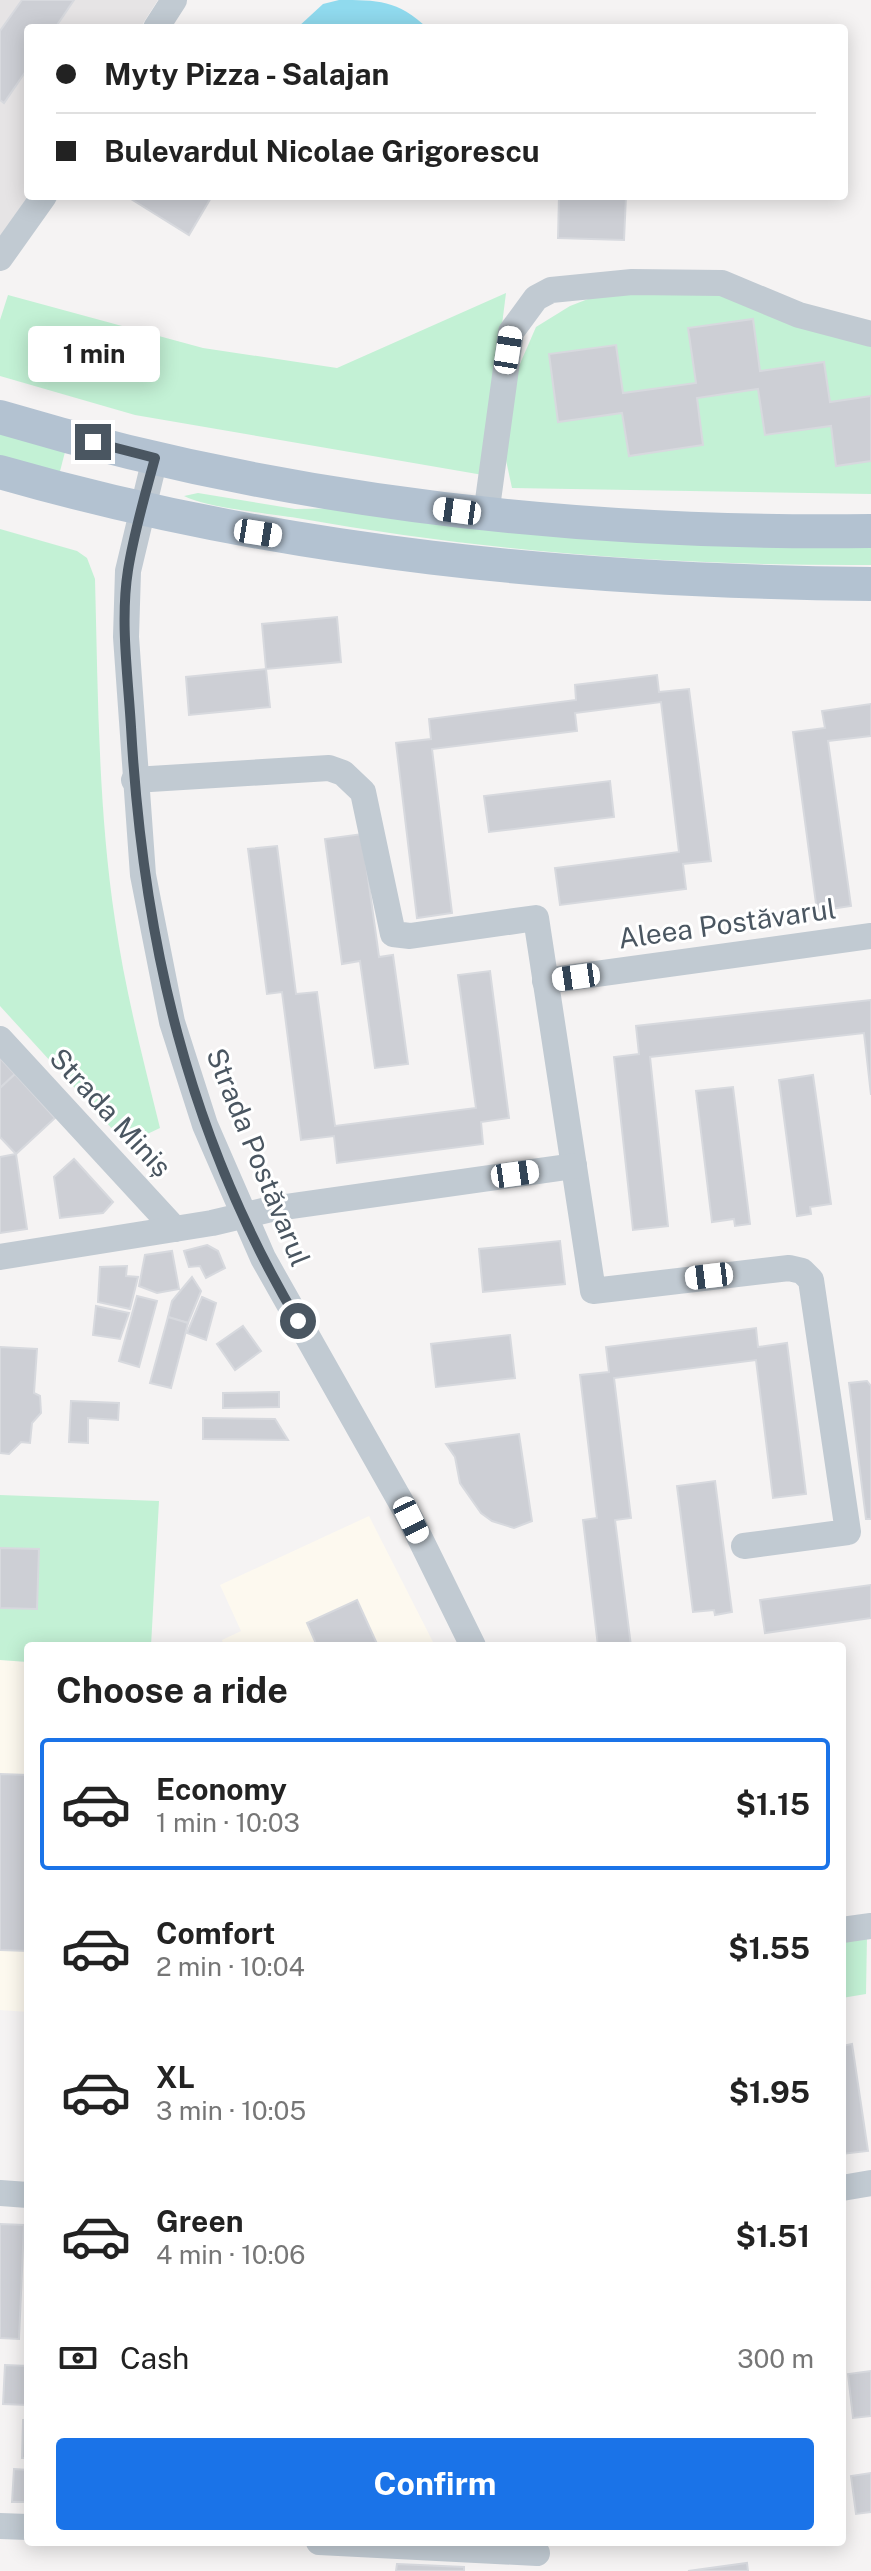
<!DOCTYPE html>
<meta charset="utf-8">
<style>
:root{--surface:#fff;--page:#f2f2f2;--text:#222;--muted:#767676;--line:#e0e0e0;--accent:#1a73e8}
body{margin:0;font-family:"Public Sans",sans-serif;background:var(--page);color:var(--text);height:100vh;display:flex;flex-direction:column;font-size:30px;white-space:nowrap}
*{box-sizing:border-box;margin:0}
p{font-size:26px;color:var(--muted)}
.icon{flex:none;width:44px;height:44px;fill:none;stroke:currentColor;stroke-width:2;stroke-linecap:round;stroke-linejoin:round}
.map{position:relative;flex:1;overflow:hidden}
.side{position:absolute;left:24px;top:1642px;width:822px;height:904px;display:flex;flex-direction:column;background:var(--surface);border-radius:8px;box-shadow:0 4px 20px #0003}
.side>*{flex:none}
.hud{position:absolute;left:24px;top:24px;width:824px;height:176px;border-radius:8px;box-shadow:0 4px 20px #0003;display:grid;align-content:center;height:176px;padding:0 32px;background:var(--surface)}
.end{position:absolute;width:36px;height:36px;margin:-18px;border:10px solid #4a5661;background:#fff;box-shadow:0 0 0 4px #fff}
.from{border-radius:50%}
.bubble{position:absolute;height:56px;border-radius:8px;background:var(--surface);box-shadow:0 4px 20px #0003;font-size:26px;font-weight:700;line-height:56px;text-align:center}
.car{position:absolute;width:24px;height:48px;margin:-24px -12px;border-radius:10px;box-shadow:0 0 6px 2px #0007;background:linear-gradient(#fff 24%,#345 0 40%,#fff 0 76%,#345 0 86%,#fff 0)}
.hud b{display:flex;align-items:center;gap:28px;height:76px;font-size:30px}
.hud b+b{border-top:2px solid var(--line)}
.hud i{width:20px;height:20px;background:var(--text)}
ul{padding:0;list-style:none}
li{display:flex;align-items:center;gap:24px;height:132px;margin:0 16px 12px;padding:0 16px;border:4px solid transparent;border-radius:8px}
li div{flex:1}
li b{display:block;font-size:30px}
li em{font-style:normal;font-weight:700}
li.on{border-color:var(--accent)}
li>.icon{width:72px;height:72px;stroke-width:1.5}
h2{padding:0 32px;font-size:36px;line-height:96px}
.pay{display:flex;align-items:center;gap:20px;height:88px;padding:0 32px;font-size:30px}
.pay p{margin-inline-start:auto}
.button{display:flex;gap:16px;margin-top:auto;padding:16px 32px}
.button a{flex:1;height:92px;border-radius:8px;background:var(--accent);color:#fff;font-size:32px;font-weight:700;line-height:92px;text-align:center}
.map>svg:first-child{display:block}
</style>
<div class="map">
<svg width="871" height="2571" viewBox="0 0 871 2571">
<rect width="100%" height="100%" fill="#f5f3f3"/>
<g fill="#fdf9ef">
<polygon points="369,1516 435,1646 224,1646 222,1640 241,1631 220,1585"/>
<polygon points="0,1660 28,1662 28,2012 0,2010"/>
</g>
<polygon fill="#e6e4e5" points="0,0 158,0 140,28 28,28 29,196 0,240"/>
<g fill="#c3f1d5">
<polygon points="632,282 702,282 871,334 871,494 512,488 504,451 516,373 536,327 570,306"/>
<polygon points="506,293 483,475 135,415 0,376 0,320 8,295 203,348 337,368"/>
<polygon points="0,433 65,452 59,475 0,459"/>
<path d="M198,493l97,16 62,-1 514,33v24c-193,1 -384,-13 -574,-47 -29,-5 -90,-10 -113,-22z"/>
<path d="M0,529l77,22 10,7 8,21c3,113 3,228 20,341 10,70 28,139 45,208l-34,16 -126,-138z"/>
<polygon points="0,1495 159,1501 151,1646 28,1646 28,1662 0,1660"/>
<polygon points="867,1935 866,1994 842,1998 842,1938"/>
</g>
<path fill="#90daee" d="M339,0c38,0 59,0 88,28h-130l26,-24z"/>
<g fill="#cdcfd5" stroke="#d7d9de" stroke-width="2">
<polygon points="22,0 74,0 55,28 28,28 28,68 4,103 0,100 0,31"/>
<polygon points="133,196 212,196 189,235 131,199"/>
<polygon points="559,196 626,196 624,240 558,238"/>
<polygon points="753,319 760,371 824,362 830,402 871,396 871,461 836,466 831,426 765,435 758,389 697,398 703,445 629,456 622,413 558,422 549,354 616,345 623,393 696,383 688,328"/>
<polygon points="337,617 341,662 266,669 262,624"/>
<polygon points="266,669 270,707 189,715 186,677"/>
<polygon points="657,675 659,692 689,689 711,861 683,864 686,889 560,905 555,868 679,852 661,702 575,713 577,731 432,749 452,913 417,918 396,743 431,739 429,719 576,700 575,685"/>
<polygon points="871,704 871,736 828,741 851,906 817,911 793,732 825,728 822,711"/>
<polygon points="610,781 614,817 489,832 484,796"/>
<polygon points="362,834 379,957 393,955 408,1064 375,1068 360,961 342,964 325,839"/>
<polygon points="277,846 296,994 317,992 335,1126 476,1108 458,975 490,971 509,1118 481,1122 483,1144 337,1163 334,1136 301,1140 282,992 267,994 248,849"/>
<polygon points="871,1000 871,1095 864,1033 650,1057 668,1226 633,1230 614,1057 639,1054 636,1026"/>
<polygon points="0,1058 15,1074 0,1088"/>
<polygon points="15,1074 55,1118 16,1154 0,1137 0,1088"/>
<polygon points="813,1075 831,1204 810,1207 811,1214 797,1216 779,1080"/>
<polygon points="733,1087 750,1224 735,1226 734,1219 712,1222 696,1091"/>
<polygon points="16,1154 27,1229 0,1233 0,1157"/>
<polygon points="74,1159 113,1202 103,1213 60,1218 54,1177"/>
<polygon points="560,1241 565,1284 483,1292 479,1249"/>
<polygon points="207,1245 218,1251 225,1268 206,1278 200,1266 189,1267 184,1251"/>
<polygon points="172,1251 179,1289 157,1293 139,1286 145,1255"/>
<polygon points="127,1266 126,1276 138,1277 130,1309 98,1302 100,1267"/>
<polygon points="192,1277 201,1291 188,1323 168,1317 172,1301"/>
<polygon points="137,1296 157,1301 139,1367 119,1361"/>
<polygon points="202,1297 216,1303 206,1340 187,1333"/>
<polygon points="96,1306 129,1313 120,1339 93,1335"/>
<polygon points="168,1317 188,1323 171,1388 150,1383"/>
<polygon points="243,1326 261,1351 235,1370 217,1344"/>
<polygon points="756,1328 758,1347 787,1343 806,1494 773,1498 756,1360 614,1378 631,1518 615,1520 631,1646 598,1646 583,1520 597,1518 580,1375 609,1372 606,1347"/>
<polygon points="510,1335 515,1378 436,1387 431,1344"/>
<polygon points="0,1347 37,1349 34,1393 40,1396 41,1413 32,1423 30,1443 21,1442 9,1454 0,1453"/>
<polygon points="867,1381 871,1386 871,1519 866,1519 849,1383"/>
<polygon points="279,1392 279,1407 223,1408 223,1393"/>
<polygon points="71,1401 119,1403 118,1420 88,1418 88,1443 69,1442"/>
<polygon points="203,1418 275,1419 288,1440 203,1439"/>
<polygon points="519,1434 532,1521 514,1528 492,1521 481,1513 460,1483 455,1457 446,1444"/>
<polygon points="715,1481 732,1612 715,1615 714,1610 693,1612 677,1486"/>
<polygon points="0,1548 39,1549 37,1609 0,1608"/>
<polygon points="871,1585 871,1618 765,1633 760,1600"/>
<polygon points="357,1600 378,1646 317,1646 307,1623"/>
<polygon points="0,1774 28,1775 28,1951 0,1950"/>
<polygon points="852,2044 868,2151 842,2154 842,2046"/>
<polygon points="0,2224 24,2225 19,2339 0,2338"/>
<polygon points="5,2365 28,2366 28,2405 3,2404"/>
<polygon points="871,2371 871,2416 853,2418 848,2374"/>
<polygon points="23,2420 28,2420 28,2458 22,2458"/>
<polygon points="14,2469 28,2470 28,2502 12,2502"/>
<polygon points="871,2473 871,2512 856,2514 851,2476"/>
<polygon points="747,2563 748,2571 688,2571"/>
<polygon points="397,2564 464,2567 464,2571 396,2571"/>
</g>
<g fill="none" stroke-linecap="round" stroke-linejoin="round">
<g stroke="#c1cad2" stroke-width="26">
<polyline points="156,28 174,0"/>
<polyline points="0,258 44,196"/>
<polyline points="155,458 128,571 126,637 143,875 172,1022 205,1125 263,1258 411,1520 473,1646"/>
<polyline points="486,515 511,332 536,298 551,290 632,282 722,283 799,315 871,334"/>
<polyline points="134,780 329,768 343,773 363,792 393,934 410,936 536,918 593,1291 789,1268 802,1271 811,1280 848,1532 744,1546"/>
<polyline points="545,981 871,936"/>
<polyline points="0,1039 175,1229"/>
<polyline points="0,1257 212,1223 271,1209 574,1166"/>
<polyline points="842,1930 871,1926"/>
<polyline points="842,2188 871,2183"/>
<polyline points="0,2193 28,2195"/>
<polyline points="0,2526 28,2527"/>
<polyline points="319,2542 537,2553"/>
</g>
<g stroke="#b3c2d1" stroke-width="34">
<path d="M0,417c283,85 577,118 871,114"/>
<path d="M0,472c284,82 577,109 871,112"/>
</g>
</g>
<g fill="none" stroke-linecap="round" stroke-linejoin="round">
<path stroke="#4a5661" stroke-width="10" d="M93,442l62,16c-10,37 -21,74 -27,112 -8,51 0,106 3,157 12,213 57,409 167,594"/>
</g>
<g text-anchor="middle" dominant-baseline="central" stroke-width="6" stroke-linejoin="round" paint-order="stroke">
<g font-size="28" fill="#4a5661" stroke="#fff">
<text transform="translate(727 923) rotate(-8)">Aleea Postăvarul</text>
<text transform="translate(111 1112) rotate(47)">Strada Miniș</text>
<text transform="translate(259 1157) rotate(68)">Strada Postăvarul</text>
</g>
</g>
</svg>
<i class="end from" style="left:298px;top:1321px"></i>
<i class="end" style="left:93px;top:442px"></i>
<div class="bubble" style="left:28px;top:326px;width:132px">1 min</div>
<i class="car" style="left:508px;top:350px;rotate:9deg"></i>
<i class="car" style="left:457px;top:511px;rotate:278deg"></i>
<i class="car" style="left:258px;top:533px;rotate:99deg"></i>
<i class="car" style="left:576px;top:977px;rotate:262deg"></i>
<i class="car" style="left:515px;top:1174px;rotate:82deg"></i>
<i class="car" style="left:709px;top:1276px;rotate:263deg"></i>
<i class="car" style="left:411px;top:1520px;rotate:154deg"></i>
<div class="hud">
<b><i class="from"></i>Myty Pizza - Salajan</b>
<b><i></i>Bulevardul Nicolae Grigorescu</b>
</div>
<section class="side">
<h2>Choose a ride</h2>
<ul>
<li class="on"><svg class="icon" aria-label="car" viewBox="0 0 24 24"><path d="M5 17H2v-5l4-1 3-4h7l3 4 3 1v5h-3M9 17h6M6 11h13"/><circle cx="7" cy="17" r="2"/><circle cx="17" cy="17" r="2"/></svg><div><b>Economy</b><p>1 min · 10:03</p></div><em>$1.15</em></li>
<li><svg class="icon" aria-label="car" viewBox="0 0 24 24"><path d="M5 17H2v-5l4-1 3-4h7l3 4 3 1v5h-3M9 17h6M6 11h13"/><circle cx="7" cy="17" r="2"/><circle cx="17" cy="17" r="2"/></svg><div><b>Comfort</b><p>2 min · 10:04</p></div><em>$1.55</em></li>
<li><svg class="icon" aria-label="car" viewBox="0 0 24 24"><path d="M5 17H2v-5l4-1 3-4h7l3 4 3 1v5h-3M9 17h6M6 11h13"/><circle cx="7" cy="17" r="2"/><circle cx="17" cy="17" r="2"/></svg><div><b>XL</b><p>3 min · 10:05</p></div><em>$1.95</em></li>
<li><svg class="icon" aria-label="car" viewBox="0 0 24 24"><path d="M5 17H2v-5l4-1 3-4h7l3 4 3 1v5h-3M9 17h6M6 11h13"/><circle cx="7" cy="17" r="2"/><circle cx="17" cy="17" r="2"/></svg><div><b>Green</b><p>4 min · 10:06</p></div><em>$1.51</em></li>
</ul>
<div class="pay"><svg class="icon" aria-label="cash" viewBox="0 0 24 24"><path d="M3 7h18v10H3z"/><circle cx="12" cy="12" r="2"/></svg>Cash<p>300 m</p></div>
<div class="button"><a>Confirm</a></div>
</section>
</div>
